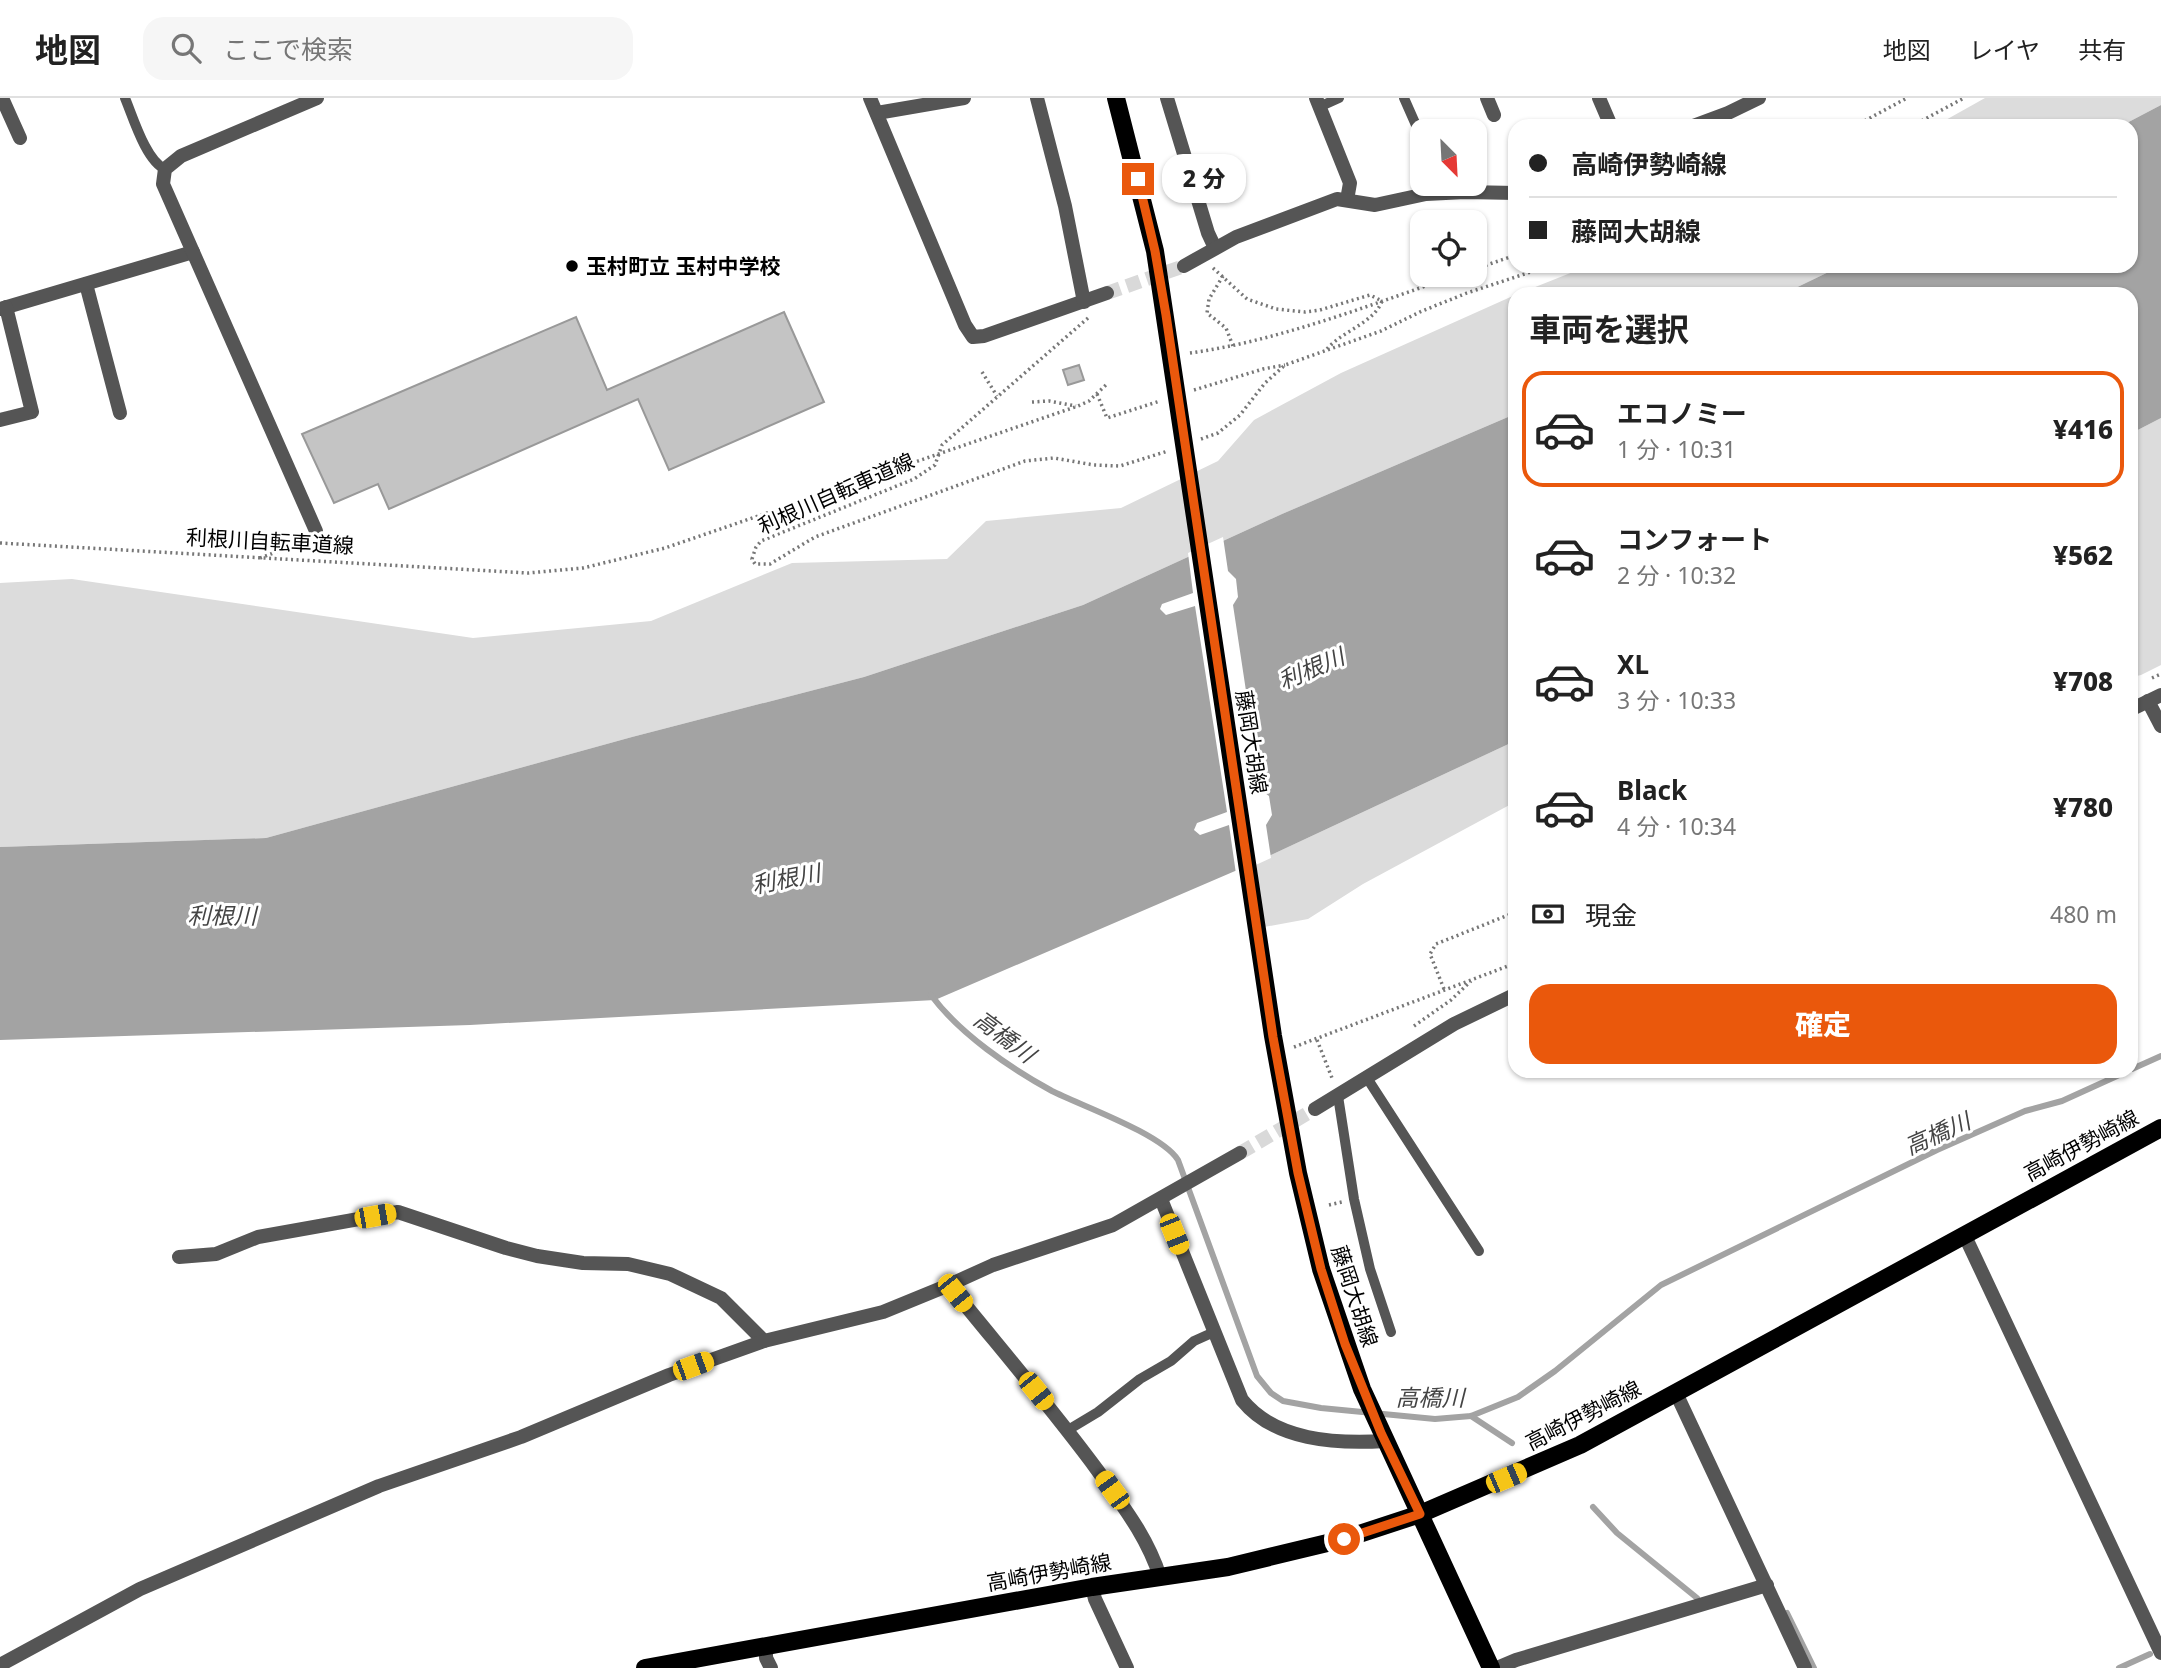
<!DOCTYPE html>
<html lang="ja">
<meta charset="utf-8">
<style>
:root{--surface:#fff;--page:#f6f6f6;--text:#222;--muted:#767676;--line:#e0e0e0;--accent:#ea580c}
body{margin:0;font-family:"Noto Sans","Noto Sans JP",sans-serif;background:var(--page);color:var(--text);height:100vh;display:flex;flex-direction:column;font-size:26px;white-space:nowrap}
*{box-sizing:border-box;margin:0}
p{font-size:23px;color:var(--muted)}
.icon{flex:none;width:38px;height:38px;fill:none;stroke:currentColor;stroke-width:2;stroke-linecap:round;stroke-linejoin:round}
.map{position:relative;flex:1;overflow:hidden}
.details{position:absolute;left:1508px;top:189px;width:630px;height:791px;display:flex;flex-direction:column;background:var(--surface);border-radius:21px;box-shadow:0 2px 5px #0004}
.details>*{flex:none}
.hud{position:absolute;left:1508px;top:21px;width:630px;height:154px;border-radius:21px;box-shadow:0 2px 5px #0004;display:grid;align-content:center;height:154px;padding:0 21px;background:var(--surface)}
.needle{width:46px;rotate:156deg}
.tools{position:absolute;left:1410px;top:21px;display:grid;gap:14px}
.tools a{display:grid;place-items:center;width:77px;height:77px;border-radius:14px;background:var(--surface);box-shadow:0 2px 5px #0004;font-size:35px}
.end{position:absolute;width:32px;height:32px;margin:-16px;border:9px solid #ea580c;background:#fff;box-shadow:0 0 0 4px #fff}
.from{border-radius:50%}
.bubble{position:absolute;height:49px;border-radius:21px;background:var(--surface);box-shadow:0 2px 5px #0004;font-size:23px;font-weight:800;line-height:49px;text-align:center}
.car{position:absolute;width:21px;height:42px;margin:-21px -10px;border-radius:9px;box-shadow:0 0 5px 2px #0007;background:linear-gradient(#f5c518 24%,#345 0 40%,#f5c518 0 76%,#345 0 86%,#f5c518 0)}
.hud b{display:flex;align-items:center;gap:24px;height:66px;font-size:26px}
.hud b+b{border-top:2px solid var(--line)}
.hud i{width:18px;height:18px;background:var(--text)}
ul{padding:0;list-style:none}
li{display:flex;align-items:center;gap:21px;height:116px;margin:0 14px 10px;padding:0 7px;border:4px solid transparent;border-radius:21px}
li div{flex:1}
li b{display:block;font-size:26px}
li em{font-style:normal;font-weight:800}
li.on{border-color:var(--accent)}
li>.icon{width:63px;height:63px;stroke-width:1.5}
h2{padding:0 21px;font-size:32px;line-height:84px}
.pay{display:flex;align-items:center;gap:18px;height:77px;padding:0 21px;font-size:26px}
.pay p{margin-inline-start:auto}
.cta{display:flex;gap:14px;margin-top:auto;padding:14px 21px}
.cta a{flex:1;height:80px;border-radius:21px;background:var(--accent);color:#fff;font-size:28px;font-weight:800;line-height:80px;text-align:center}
header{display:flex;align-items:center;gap:42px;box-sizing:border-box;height:98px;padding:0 35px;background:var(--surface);border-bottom:2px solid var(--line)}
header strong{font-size:33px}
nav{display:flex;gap:38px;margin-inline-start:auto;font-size:24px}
.search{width:490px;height:63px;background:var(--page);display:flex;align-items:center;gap:18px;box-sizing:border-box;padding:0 24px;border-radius:21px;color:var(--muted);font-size:26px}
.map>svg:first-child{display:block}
</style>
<header>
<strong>地図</strong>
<div class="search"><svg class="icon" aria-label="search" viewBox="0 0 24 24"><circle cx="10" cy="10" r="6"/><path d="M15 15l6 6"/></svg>ここで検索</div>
<nav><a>地図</a><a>レイヤ</a><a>共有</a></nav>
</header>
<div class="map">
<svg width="2161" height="1570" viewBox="0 0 2161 1570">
<rect width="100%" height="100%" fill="#fff"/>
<g fill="#dcdcdc">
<polygon points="1985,0 2161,0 2161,7 2121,28 1935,28"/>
<polygon points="1588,168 1841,168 1783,196 1518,196"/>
<polygon points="1515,197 1515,316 1282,416 1083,507 864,579 632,639 266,740 0,749 0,485 72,481 473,540 651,523 792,465 947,461 986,423 1121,410 1218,363 1254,322 1341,275"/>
<polygon points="2161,320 2161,567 2141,577 2132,579 2132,335"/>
<polygon points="1515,643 1515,704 1363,786 1308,821 1264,829 1256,764"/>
</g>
<g fill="#a3a3a3">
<polygon points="2161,7 2161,320 2132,335 2132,196 1783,196 1841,168 2132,168 2132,28 2121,28"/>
<polygon points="1515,316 1515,643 1256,764 935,902 470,927 0,942 0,749 266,740 632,639 864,579 1083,507 1282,416"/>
</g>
<polygon fill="#fff" points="1223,439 1228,473 1236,481 1238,499 1233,507 1261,692 1269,698 1272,717 1266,727 1271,760 1236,776 1229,727 1200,737 1194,732 1197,725 1227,714 1195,508 1166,517 1160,511 1162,506 1193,495 1188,455"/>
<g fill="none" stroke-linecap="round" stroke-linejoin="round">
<g stroke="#a3a3a3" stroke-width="6">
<path d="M931,897c29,39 79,73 121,96 30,15 110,43 126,69l79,216 14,17 12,8 38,7 114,11 36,-3 47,-19 37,-26 106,-86 276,-135 88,-39 37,-10 66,-30"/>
<polyline points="2132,971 2161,958"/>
<polyline points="1471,1318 1512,1345"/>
<polyline points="1593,1409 1617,1435 1697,1500"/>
<polyline points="1787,1515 1814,1570"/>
<polyline points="2119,1570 2150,1556"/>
</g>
</g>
<g fill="#c4c4c4" stroke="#999" stroke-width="2">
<polygon points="784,214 824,304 669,372 638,301 389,411 378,386 334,405 302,336 576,219 607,292"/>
<polygon points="1079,267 1084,282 1068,287 1063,272"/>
</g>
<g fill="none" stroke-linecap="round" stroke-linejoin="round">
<g stroke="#d9d9d9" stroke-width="14" stroke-dasharray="14 7" stroke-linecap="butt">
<polyline points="1107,195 1184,168"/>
<polyline points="1240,1055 1315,1011"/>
</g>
<g stroke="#777" stroke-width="3.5" stroke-dasharray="2 3.5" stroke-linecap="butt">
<polyline points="1855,28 1907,0"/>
<polyline points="1912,28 1964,0"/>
<path d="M1213,170l34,31 29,10 29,3 15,-2 50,-15 12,6c-8,22 -40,30 -55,48"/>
<polyline points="1475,171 1516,157"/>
<polyline points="1223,178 1209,201 1207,215 1226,230 1233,248"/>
<polyline points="1088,220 942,347 935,367 914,381 761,443 756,449 752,461 755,466 770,466 815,439 1025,363 1054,360 1094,367 1120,368 1168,353"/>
<path d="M1190,255c88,-12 183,-49 267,-78"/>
<polyline points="982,274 997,298"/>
<polyline points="1194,292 1263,271 1285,267"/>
<polyline points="1097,296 1107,320 1160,303"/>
<polyline points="1032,304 1049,303 1076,308"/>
<polyline points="1201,341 1218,335 1240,317 1265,285 1285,267 1381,233 1422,213 1467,195 1549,168"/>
<polyline points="0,445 528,475 583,470 665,450 1078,308 1089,303 1108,285"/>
<polyline points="260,460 306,443"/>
<polyline points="2152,580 2161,576"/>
<polyline points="1444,891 1430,856 1436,846 1516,814"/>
<polyline points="1414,928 1451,902 1471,883"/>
<polyline points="1317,942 1332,980"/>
<polyline points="1294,949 1516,865"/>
<polyline points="1329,1107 1342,1104"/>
</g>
<g stroke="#555" stroke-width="10">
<path d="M125,0c8,19 21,63 40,71"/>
<polyline points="1404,0 1423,43"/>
<polyline points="1319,9 1339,0"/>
<polyline points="1367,980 1479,1153"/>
<polyline points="1338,998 1354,1101 1370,1171 1391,1234"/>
<polyline points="1068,1332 1098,1314 1140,1281 1171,1263 1194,1243 1214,1234"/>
</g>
<g stroke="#555" stroke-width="14">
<polyline points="2,0 20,40"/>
<polyline points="870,0 965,227 973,239 984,238 1107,195"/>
<polyline points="1037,0 1065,108 1084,204"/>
<polyline points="1167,0 1208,135 1215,150"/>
<polyline points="1316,0 1350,85 1347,102"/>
<polyline points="1487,0 1494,17"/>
<polyline points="1599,0 1611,28"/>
<polyline points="877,15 964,0"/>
<polyline points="1693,28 1728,15 1759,0"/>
<polyline points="1184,168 1236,139 1337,101 1375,107 1426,96 1465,94 1516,95"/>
<polyline points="86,186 120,315"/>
<polyline points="0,211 193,154"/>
<polyline points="0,322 32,314 6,209"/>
<polyline points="316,433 163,86 165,71 181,58 317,0"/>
<polyline points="2148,603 2161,628"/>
<polyline points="2132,611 2161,597"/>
<polyline points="1315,1011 1454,926 1516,896"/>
<path d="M1161,1101l81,201c33,41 94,44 143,41"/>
<polyline points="1964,1136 2161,1555"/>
<polyline points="179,1159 216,1156 258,1139 398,1114 506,1150 537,1158 583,1165 628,1166 670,1176 721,1200 764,1243"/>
<path d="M949,1187c50,62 102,122 149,186 24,34 49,65 62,106"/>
<polyline points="1676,1295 1805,1570"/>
<polyline points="1092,1489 1095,1501 1127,1570"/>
<polyline points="766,1548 766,1560 771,1570"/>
<polyline points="0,1567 140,1491 379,1388 521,1339 669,1277 764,1243 883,1214 949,1187 993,1167 1113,1127 1240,1055"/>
<polyline points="1497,1570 1516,1562 1767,1487"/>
</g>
<g stroke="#000" stroke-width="18">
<polyline points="1116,0 1155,153 1273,938 1298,1075 1321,1171 1362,1291 1491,1570"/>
<polyline points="645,1570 1092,1489 1228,1469 1344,1441 1420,1416 1580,1347 2161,1030"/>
</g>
</g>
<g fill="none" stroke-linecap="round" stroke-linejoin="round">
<polyline stroke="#ea580c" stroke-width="9" points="1138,81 1155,153 1166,217 1273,939 1298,1075 1321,1171 1345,1246 1381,1335 1420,1416 1344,1441"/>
</g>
<circle fill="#000" stroke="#fff" stroke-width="2.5" cx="572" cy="168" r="7"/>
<g text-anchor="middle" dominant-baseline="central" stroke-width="6" stroke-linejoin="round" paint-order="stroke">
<g font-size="21" font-weight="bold" fill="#000" stroke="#fff" text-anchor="start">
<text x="586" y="168">玉村町立 玉村中学校</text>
</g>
<g font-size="21" fill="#000" stroke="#fff">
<text transform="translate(836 395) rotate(-24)">利根川自転車道線</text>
<text transform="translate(270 443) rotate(3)">利根川自転車道線</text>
<text transform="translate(1252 644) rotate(81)">藤岡大胡線</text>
<text transform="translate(2081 1047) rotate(-28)">高崎伊勢崎線</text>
<text transform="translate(1355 1198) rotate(72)">藤岡大胡線</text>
<text transform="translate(1583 1317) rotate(-27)">高崎伊勢崎線</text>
<text transform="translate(1049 1474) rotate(-10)">高崎伊勢崎線</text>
</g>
<g font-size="23" font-style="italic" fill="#444" stroke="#fff">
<text transform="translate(1311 570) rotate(-23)">利根川</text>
<text transform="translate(786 780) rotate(-11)">利根川</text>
<text x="222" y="817">利根川</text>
<text transform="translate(1005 938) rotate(37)">高橋川</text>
<text transform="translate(1937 1035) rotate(-24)">高橋川</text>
<text x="1430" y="1299">高橋川</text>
</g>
</g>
</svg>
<div class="tools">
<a><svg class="needle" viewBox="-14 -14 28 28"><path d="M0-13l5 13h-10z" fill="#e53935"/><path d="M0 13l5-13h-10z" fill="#767676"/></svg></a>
<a><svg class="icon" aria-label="locate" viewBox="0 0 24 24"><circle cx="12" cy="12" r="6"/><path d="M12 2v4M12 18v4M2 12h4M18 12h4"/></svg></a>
</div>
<i class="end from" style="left:1344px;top:1441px"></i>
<i class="end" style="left:1138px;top:81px"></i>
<div class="bubble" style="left:1162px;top:56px;width:84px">2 分</div>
<i class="car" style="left:375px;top:1118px;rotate:80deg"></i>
<i class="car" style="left:1174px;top:1136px;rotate:158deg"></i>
<i class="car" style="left:955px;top:1195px;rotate:141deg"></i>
<i class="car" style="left:693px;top:1268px;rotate:70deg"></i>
<i class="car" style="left:1036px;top:1293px;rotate:141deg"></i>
<i class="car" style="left:1506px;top:1380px;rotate:67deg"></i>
<i class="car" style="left:1112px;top:1392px;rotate:324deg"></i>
<div class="hud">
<b><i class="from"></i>高崎伊勢崎線</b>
<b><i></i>藤岡大胡線</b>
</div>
<section class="details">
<h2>車両を選択</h2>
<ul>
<li class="on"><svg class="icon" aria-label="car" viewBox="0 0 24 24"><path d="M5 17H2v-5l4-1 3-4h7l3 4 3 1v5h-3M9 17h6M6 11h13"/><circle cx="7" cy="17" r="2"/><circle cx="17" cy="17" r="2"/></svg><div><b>エコノミー</b><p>1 分 · 10:31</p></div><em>¥416</em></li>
<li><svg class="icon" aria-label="car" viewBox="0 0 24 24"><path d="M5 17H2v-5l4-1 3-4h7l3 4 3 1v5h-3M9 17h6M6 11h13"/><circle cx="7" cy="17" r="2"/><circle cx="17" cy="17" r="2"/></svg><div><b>コンフォート</b><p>2 分 · 10:32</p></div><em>¥562</em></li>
<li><svg class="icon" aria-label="car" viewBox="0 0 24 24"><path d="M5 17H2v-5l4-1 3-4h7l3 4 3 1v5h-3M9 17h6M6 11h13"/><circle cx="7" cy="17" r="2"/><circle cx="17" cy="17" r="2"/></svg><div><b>XL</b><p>3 分 · 10:33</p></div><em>¥708</em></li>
<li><svg class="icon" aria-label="car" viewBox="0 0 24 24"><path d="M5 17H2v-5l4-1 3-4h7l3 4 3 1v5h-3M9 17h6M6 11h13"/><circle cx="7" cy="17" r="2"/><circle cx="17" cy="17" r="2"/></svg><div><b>Black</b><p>4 分 · 10:34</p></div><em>¥780</em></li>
</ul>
<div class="pay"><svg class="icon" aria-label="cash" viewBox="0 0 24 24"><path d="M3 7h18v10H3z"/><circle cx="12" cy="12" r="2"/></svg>現金<p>480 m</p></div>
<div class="cta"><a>確定</a></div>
</section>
</div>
